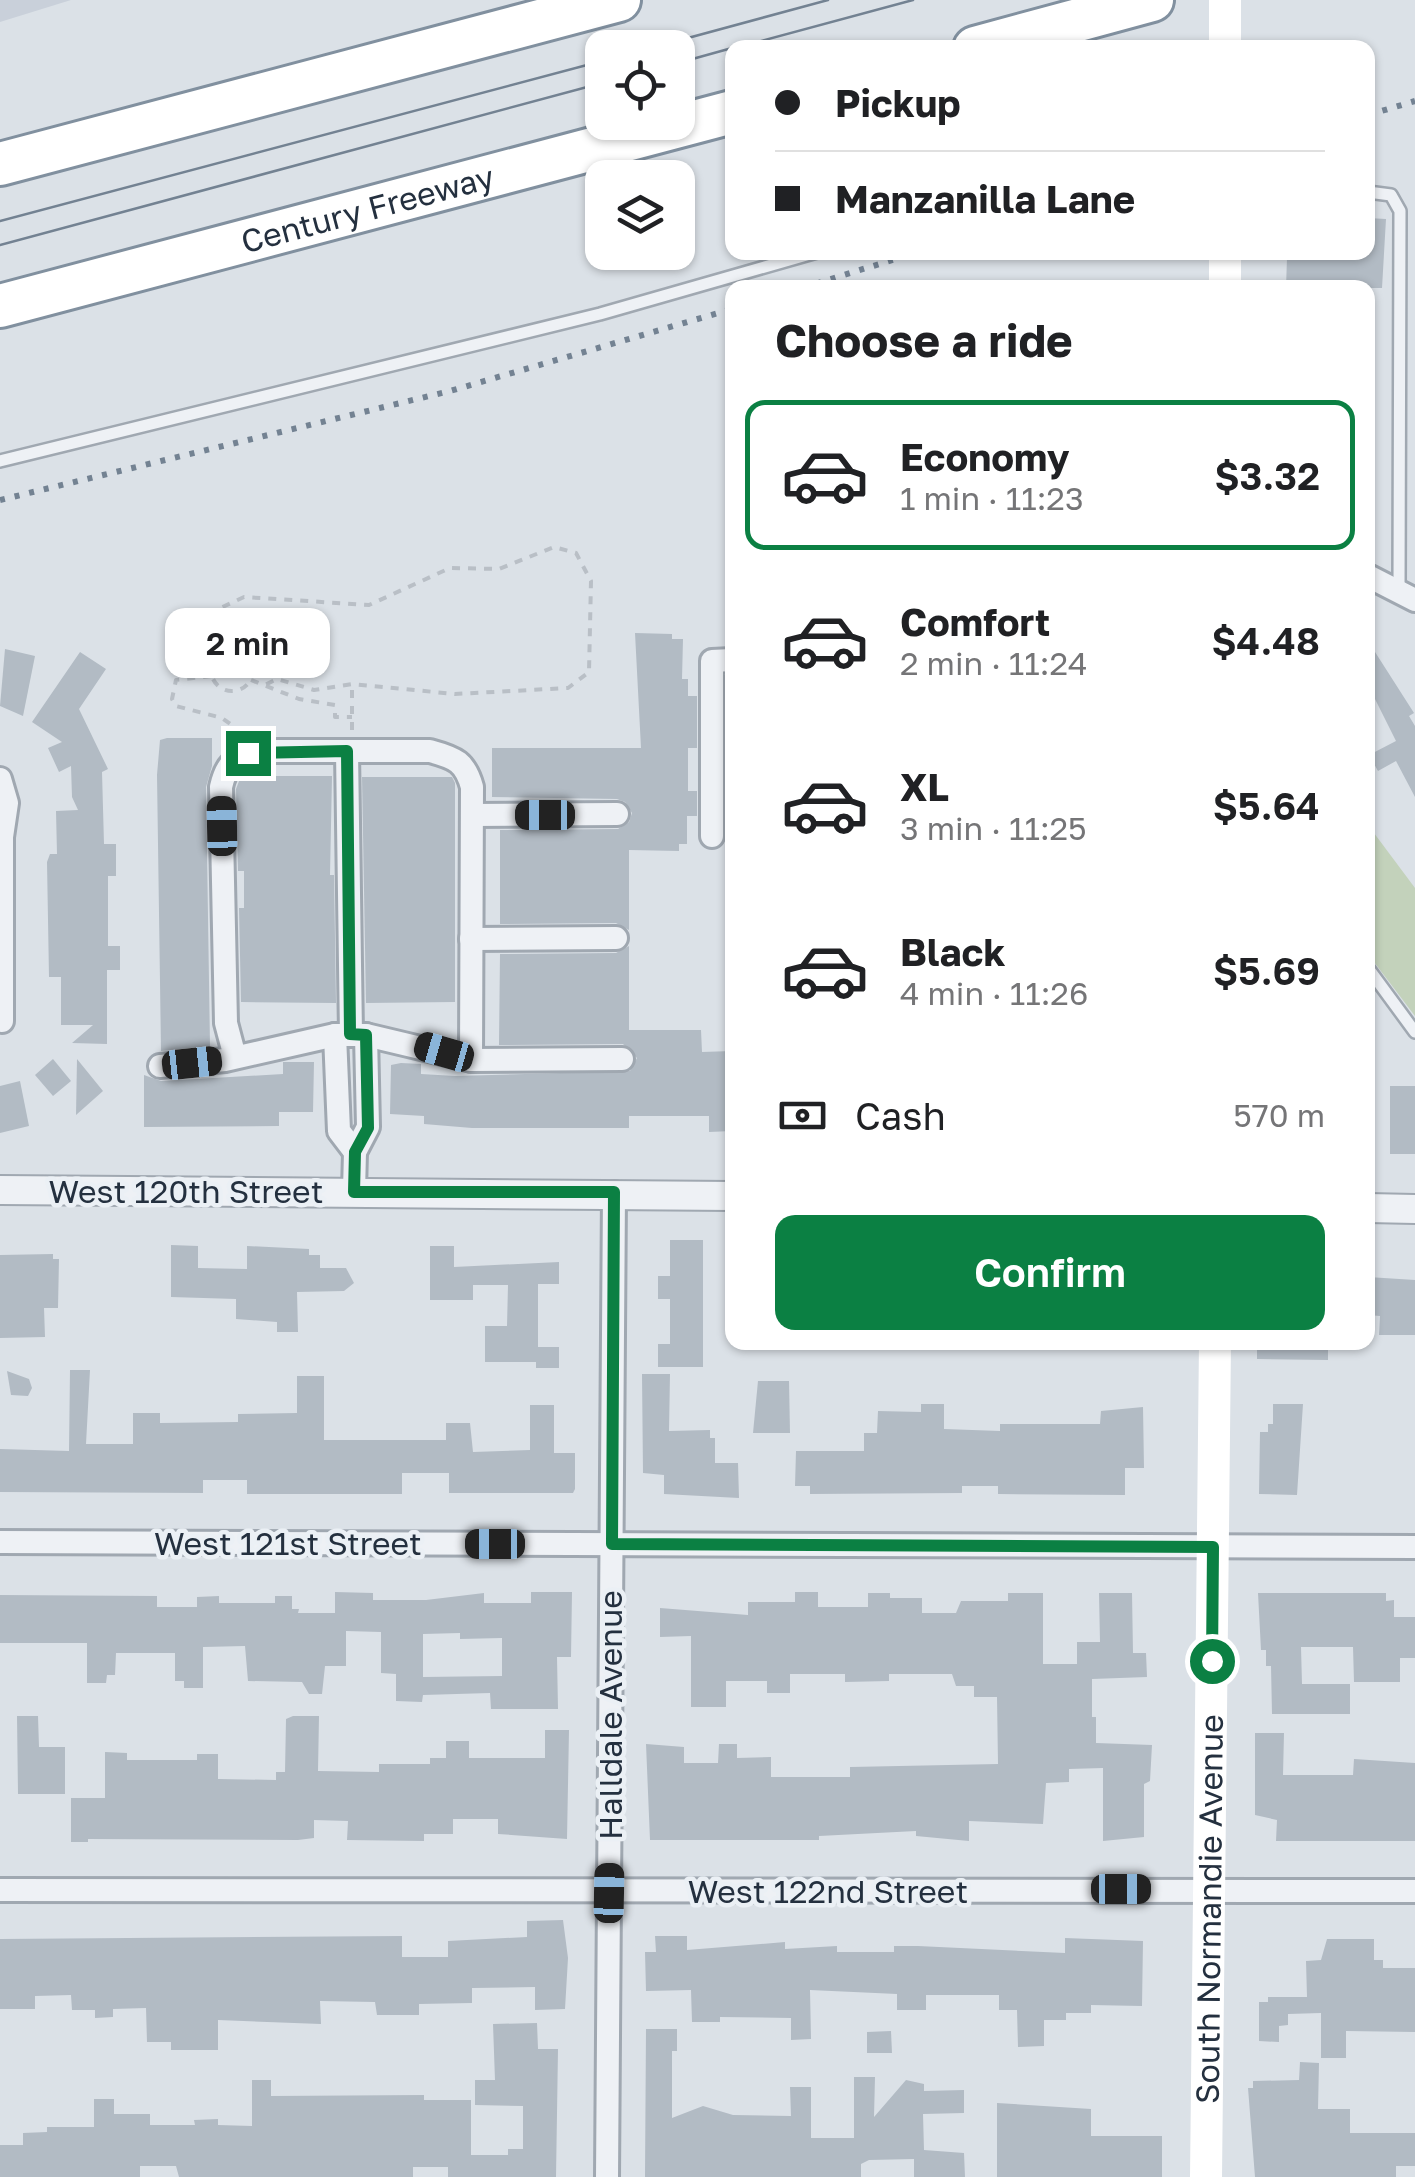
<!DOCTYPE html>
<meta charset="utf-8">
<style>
:root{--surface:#fff;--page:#f6f6f6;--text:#202124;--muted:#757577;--line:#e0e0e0;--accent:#0b8043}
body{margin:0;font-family:"Golos Text",sans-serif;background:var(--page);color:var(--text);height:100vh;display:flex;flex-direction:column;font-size:38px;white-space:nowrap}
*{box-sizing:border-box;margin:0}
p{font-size:32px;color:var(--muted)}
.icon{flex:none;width:55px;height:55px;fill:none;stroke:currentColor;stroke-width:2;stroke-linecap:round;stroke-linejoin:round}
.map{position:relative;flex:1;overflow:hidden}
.details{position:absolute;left:725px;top:280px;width:650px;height:1070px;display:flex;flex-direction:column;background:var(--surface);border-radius:20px;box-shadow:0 2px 8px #0004}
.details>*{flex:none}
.hud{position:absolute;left:725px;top:40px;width:650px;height:220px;border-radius:20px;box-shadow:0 2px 8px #0004;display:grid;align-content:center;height:220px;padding:0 50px;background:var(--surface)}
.tools{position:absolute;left:585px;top:30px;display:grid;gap:20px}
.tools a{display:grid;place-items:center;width:110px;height:110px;border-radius:20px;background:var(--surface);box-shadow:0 2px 8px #0004;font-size:50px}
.end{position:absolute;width:45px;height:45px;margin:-22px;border:12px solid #0b8043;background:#fff;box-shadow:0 0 0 5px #fff}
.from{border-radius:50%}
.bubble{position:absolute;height:70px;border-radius:20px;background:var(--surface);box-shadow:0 2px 8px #0004;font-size:32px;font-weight:600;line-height:70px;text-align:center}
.car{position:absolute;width:30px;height:60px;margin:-30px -15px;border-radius:12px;box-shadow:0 0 8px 2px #0007;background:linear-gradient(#222 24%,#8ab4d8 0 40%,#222 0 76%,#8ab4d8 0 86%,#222 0)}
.hud b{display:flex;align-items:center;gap:35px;height:95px;font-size:38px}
.hud b+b{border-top:2px solid var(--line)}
.hud i{width:25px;height:25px;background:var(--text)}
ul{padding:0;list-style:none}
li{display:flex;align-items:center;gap:30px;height:150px;margin:0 20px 15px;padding:0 30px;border:5px solid transparent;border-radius:20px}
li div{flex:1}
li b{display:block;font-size:38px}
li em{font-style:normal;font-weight:600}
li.on{border-color:var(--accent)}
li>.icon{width:90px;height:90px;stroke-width:1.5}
h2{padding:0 50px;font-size:45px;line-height:120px}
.pay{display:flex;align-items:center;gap:25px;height:110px;padding:0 50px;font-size:38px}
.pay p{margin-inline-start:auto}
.button{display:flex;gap:20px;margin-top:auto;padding:20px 50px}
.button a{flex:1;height:115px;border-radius:20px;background:var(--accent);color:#fff;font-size:40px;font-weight:600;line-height:115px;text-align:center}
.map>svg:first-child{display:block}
</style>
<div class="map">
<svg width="1415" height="2177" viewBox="0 0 1415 2177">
<rect width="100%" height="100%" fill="#dbe1e7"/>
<polygon fill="#c9d0da" points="0,0 71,0 0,22"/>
<polygon fill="#c3d2bb" points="1368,825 1415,888 1415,1016 1368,954"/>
<g fill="#b2bbc4" fill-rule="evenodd">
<polygon points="1368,218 1386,219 1382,288 1286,288 1287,258 1368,252"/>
<polygon points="635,633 672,634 672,639 683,639 682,679 688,679 688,696 697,696 697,748 688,748 688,791 697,791 697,816 687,816 687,844 679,844 679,851 629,850 629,930 616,923 500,924 500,830 618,829 629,822 632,813 625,802 617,799 492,797 492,748 641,748"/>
<polygon points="1368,641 1414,713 1409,716 1415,726 1415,797 1396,761 1378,771 1369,755 1396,741 1368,685"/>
<polygon points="5,649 35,656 23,716 0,706"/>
<polygon points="80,652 106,669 79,709 108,769 102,772 104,844 116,844 116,876 108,876 108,946 120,946 120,970 107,970 107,1044 72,1043 93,1025 61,1025 61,977 49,977 47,862 50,854 57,854 56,811 78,810 72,797 71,766 59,772 48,748 62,742 32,722"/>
<polygon points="167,738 212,738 212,766 206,787 210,1046 161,1051 157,775 160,740"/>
<polygon points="241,776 332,776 330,875 334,875 336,1003 241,1002 239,908 244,908 244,871 238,871 236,789"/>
<polygon points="362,777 452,777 455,783 455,1002 366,1003"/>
<polygon points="629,946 629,1030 701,1030 702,1052 732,1051 732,1131 709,1132 709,1116 629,1116 629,1128 472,1128 424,1124 424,1116 390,1114 391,1065 401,1063 421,1064 421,1074 455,1076 630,1071 637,1058 623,1044 499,1045 500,954 616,953"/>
<polygon points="53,1059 71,1081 53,1096 35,1075"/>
<polygon points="77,1059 103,1091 76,1115"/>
<polygon points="283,1062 314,1062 313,1112 279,1112 279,1126 144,1127 144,1075 161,1081 283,1074"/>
<polygon points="20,1081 29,1126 0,1133 0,1086"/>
<rect x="1390" y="1086" width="25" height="68"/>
<polygon points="670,1240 703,1240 703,1367 658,1367 658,1344 670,1344 670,1299 658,1299 658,1276 670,1276"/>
<polygon points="171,1245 198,1246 198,1268 247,1269 247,1246 309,1249 309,1255 320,1255 320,1268 346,1268 354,1283 344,1291 297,1292 298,1332 277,1332 277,1322 236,1319 236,1299 171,1297"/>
<polygon points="430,1246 454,1246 454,1267 559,1262 559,1284 538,1284 538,1347 559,1347 559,1368 536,1368 536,1362 485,1362 485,1326 507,1326 508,1285 473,1285 473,1300 430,1300"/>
<polygon points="53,1254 53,1259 59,1259 58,1308 44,1308 45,1337 0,1338 0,1255"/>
<polygon points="1368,1277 1415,1280 1415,1335 1379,1335 1380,1316 1368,1315"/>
<polygon points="1257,1342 1328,1342 1328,1360 1257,1359"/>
<polygon points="70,1370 90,1370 86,1444 133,1444 133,1413 160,1413 160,1423 238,1422 238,1414 297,1413 297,1376 324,1376 324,1440 446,1440 446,1423 470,1423 473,1452 530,1450 530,1405 554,1405 554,1453 575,1453 575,1489 573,1493 449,1493 449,1473 402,1473 402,1494 247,1494 247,1480 203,1480 203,1493 0,1492 0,1449 69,1451"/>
<polygon points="7,1371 29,1379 32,1388 28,1396 11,1395"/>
<polygon points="642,1374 670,1374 669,1431 710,1430 710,1438 715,1438 715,1463 738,1463 739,1498 664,1494 664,1475 643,1473"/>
<polygon points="758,1381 789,1381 790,1433 753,1433"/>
<polygon points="921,1404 944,1404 944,1429 1000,1431 1000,1424 1100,1424 1101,1411 1143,1407 1144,1468 1125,1468 1125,1495 998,1494 998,1486 962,1486 962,1493 810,1494 810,1486 795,1486 796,1451 864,1451 864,1433 877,1433 878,1411 921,1412"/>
<polygon points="1273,1404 1303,1404 1297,1495 1259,1494 1260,1432 1268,1432 1268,1424 1273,1424"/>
<path d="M335,1592l38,1v7h53l58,-7v10h47v-11h41l-1,65h-14l1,52h-67l-1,-16 -67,2 -1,7 -26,-1v-27l-15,-1v-41l-35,-1v35h-21l-3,28h-13l-7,-12 -54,-1 -3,-35 -42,1v41h-19v-7h-9v-28h-59l-1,22h-8l-1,8h-19v-40h-87v-48l157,1v11h40v-10l22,-1v7h56v-7h17v13h7l-1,4h37zM460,1633v6l42,-1v38l-79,1v-43z"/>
<polygon points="795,1592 818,1592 818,1607 868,1607 868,1593 890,1593 890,1598 922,1598 922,1613 956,1613 961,1601 1008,1601 1008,1593 1043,1593 1043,1664 1077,1664 1077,1642 1100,1642 1099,1593 1132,1593 1133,1653 1146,1653 1147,1677 1092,1679 1092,1717 1096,1717 1096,1743 1152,1745 1150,1781 1144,1784 1144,1837 1103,1841 1103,1768 1069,1769 1069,1782 1046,1783 1043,1824 969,1821 969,1841 916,1836 916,1831 819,1836 819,1840 650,1840 646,1744 684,1747 684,1763 718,1763 719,1744 737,1744 737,1758 771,1757 771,1777 850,1777 850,1767 998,1764 997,1697 974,1697 974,1686 956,1686 952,1674 889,1674 889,1681 845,1682 845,1674 790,1674 790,1693 767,1693 767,1681 726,1681 726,1707 691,1707 691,1636 660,1637 660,1608 748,1615 748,1602 795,1602"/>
<polygon points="1258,1593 1386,1593 1386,1601 1394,1600 1394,1617 1415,1617 1415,1658 1400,1658 1400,1682 1354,1682 1353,1647 1301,1647 1302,1684 1350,1684 1350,1714 1272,1714 1271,1666 1266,1666 1266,1650 1261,1650"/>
<polygon points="17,1716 38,1716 39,1747 65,1747 65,1794 18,1794"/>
<polygon points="293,1716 319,1716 318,1771 379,1772 379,1764 430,1764 430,1758 446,1758 446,1741 469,1741 469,1758 545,1758 545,1730 569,1730 567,1839 498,1834 498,1819 453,1819 453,1834 424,1834 424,1841 347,1840 348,1821 314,1820 314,1838 298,1840 88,1839 88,1842 71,1842 71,1798 105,1798 105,1752 127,1753 127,1760 197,1760 197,1754 218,1754 218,1779 276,1780 276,1772 285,1772 286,1719"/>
<polygon points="1255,1733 1284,1733 1283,1775 1353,1775 1354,1759 1415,1763 1415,1841 1276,1841 1277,1820 1255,1815"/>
<polygon points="563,1920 568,1958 565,2009 535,2010 535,1987 472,1988 472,2003 419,2004 419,2015 377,2015 375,2002 320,2001 321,2024 218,2020 218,2050 171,2050 171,2042 147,2042 146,2008 113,2009 113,2017 95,2018 95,2010 72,2010 71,1995 35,1996 35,2009 0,2009 0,1939 402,1936 402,1957 448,1957 448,1941 527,1937 527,1921"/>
<polygon points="655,1936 687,1936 687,1950 785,1942 785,1949 837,1946 837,1952 894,1952 894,1946 918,1946 1065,1953 1065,1938 1143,1941 1142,2006 1091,2005 1091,2013 1066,2013 1066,2020 1044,2020 1044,2046 1018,2047 1017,2010 999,2010 999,1995 926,1995 926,2010 897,2010 897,1994 810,1990 811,2039 791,2040 791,2018 720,2017 720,2022 692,2022 691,1990 646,1991 645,1952 656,1952"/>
<polygon points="1327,1939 1374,1939 1374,1960 1383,1960 1383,1968 1415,1968 1415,2032 1346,2031 1346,2058 1321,2058 1321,2013 1288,2014 1288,2025 1279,2026 1279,2042 1259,2041 1259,2002 1268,2002 1268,1997 1307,1997 1306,1961 1321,1960"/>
<polygon points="537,2023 538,2049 558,2049 556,2177 448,2177 448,2167 413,2167 413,2177 179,2177 176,2166 140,2166 140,2177 0,2177 0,2145 23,2145 23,2133 47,2132 47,2127 94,2127 94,2099 114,2099 114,2114 150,2114 150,2125 195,2125 194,2120 218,2119 218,2125 252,2126 252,2080 271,2080 271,2096 424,2095 424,2100 471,2100 471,2155 508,2155 508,2149 523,2149 523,2106 475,2105 475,2080 495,2080 493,2024"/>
<polygon points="646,2029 677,2029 677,2051 672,2051 672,2118 703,2106 733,2115 791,2116 790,2087 811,2087 811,2138 854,2138 854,2077 875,2077 874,2117 906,2080 924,2084 924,2091 964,2090 964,2113 923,2114 924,2150 964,2153 965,2177 914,2177 914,2159 869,2160 861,2164 861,2177 645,2177"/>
<polygon points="891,2031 892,2053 867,2053 867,2032"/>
<polygon points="1300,2062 1319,2063 1318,2109 1350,2109 1350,2133 1415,2133 1415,2166 1396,2166 1396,2177 1255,2177 1248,2088 1253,2088 1253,2081 1299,2080"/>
<polygon points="997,2103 1091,2109 1091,2136 1162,2136 1162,2177 997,2177"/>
</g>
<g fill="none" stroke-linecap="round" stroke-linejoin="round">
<g stroke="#a0a8b1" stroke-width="16">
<g id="service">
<polyline points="1368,192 1391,195 1400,211 1399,591"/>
<polyline points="0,461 600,314 817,252"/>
<polyline points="1368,968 1415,1032"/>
</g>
</g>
<g stroke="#a0a8b1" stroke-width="28">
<g id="minor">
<polyline points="1368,576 1415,600"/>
<polyline points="347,751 351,1035"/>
<polyline points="0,779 7,803 2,837 2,1021"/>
<polyline points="472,815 617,814"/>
<polyline points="712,836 712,661 732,660"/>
<polyline points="471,939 616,938"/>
<polyline points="335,1035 339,1131 355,1152"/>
<path d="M235,1057l-9,-34 -5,-236c5,-22 12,-28 33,-36h176c26,7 35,11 42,36l-1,273"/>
<polyline points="160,1066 225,1060 335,1035 366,1035 471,1060 622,1059"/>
<polyline points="354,1191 355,1152 368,1127 366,1035"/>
<polyline points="0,1542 1415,1547"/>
<polyline points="0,1890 1415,1891"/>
<polyline points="607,2177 614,1193"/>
</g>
</g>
<g stroke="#a0a8b1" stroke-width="32">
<g id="tertiary">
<polyline points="0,1190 732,1196"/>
<polyline points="1368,1208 1415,1209"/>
</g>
</g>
<g stroke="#81909f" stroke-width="48">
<g id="motorway">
<polyline points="975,48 1152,0"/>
<polyline points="0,164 619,0"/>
<path id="s2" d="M0,306l732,-194"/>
</g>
</g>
<g stroke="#b9bfc6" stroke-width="4" stroke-dasharray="8 8" stroke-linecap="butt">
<circle cx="232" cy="670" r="21"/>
<polyline points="224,650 216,610 244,597 369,605 450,568 499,569 554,547 576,553 591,581 589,672 568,688 455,694 352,684 314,690 277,679 263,686"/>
<polyline points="211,676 176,680 172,699 176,706 222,718 240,731"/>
<polyline points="251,680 299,699 335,705 335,717 352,717"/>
<polyline points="352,730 352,684"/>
</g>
<use href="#service" stroke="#eef1f5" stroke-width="11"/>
<use href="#minor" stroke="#eef1f5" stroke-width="22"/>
<use href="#tertiary" stroke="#eef1f5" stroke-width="28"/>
<g stroke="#fff" stroke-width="32">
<polyline points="1225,48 1225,0"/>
<polyline points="1225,288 1225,252"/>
<path id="s1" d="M1206,2177l9,-835"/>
</g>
<use href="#motorway" stroke="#fff" stroke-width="42"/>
<g stroke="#738292" stroke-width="2.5">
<polyline points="651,48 828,0"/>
<polyline points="735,48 913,0"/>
<polyline points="678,63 732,48"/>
<polyline points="0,221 602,61"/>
<polyline points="0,245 602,83"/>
</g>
<g stroke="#738292" stroke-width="6" stroke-dasharray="5 10" stroke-linecap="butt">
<polyline points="1368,115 1415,101"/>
<polyline points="802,288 918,252"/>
<polyline points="0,500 450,391 732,309"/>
</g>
</g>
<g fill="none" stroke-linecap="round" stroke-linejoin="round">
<polyline stroke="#0b8043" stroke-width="12" points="248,753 347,751 350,1034 366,1035 368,1128 355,1152 354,1192 614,1192 612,1544 1213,1547 1212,1661"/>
</g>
<g text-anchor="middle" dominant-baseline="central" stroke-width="9" stroke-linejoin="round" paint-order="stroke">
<g font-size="32" fill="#24303f" stroke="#ebf0f5">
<text stroke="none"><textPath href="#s2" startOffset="380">Century Freeway</textPath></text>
<text x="186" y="1191">West 120th Street</text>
<text x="288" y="1543">West 121st Street</text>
<text transform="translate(610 1715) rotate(-90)">Halldale Avenue</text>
<text x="828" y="1891">West 122nd Street</text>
<text stroke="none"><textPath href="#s1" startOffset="268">South Normandie Avenue</textPath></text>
</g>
</g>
</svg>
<div class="tools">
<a><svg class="icon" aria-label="locate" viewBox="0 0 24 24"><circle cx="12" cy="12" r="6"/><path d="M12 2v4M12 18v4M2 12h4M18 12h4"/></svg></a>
<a><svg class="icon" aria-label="layers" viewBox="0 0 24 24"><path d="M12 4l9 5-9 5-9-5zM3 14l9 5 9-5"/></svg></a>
</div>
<i class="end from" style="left:1212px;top:1661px"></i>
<i class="end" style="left:248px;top:753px"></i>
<div class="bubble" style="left:165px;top:608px;width:165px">2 min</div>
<i class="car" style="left:545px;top:815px;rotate:270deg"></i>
<i class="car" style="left:222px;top:826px;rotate:359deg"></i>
<i class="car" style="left:444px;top:1052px;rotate:286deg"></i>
<i class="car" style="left:192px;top:1063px;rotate:84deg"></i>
<i class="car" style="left:495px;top:1544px;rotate:270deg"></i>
<i class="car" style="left:1121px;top:1889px;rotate:90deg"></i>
<i class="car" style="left:609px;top:1893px;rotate:1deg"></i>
<div class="hud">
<b><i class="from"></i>Pickup</b>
<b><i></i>Manzanilla Lane</b>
</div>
<section class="details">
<h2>Choose a ride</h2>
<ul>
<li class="on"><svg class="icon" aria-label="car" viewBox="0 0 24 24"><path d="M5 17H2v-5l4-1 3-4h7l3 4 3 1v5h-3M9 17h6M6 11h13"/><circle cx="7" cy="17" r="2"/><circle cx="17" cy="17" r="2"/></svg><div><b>Economy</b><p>1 min · 11:23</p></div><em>$3.32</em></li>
<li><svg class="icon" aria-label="car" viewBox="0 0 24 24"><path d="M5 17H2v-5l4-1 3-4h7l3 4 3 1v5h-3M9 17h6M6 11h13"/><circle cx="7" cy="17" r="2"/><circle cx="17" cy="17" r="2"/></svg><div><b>Comfort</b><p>2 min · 11:24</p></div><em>$4.48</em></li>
<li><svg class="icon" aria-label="car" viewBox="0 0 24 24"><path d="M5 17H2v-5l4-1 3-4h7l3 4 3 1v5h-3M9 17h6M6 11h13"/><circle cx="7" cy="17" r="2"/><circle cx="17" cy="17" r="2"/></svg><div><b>XL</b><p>3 min · 11:25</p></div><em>$5.64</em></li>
<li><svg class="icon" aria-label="car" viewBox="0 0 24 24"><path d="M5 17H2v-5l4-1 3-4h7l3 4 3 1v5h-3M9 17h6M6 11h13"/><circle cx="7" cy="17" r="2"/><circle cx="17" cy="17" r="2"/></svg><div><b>Black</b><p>4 min · 11:26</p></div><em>$5.69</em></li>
</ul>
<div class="pay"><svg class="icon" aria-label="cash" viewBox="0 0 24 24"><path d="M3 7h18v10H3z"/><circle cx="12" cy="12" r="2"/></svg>Cash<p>570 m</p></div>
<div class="button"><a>Confirm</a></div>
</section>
</div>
